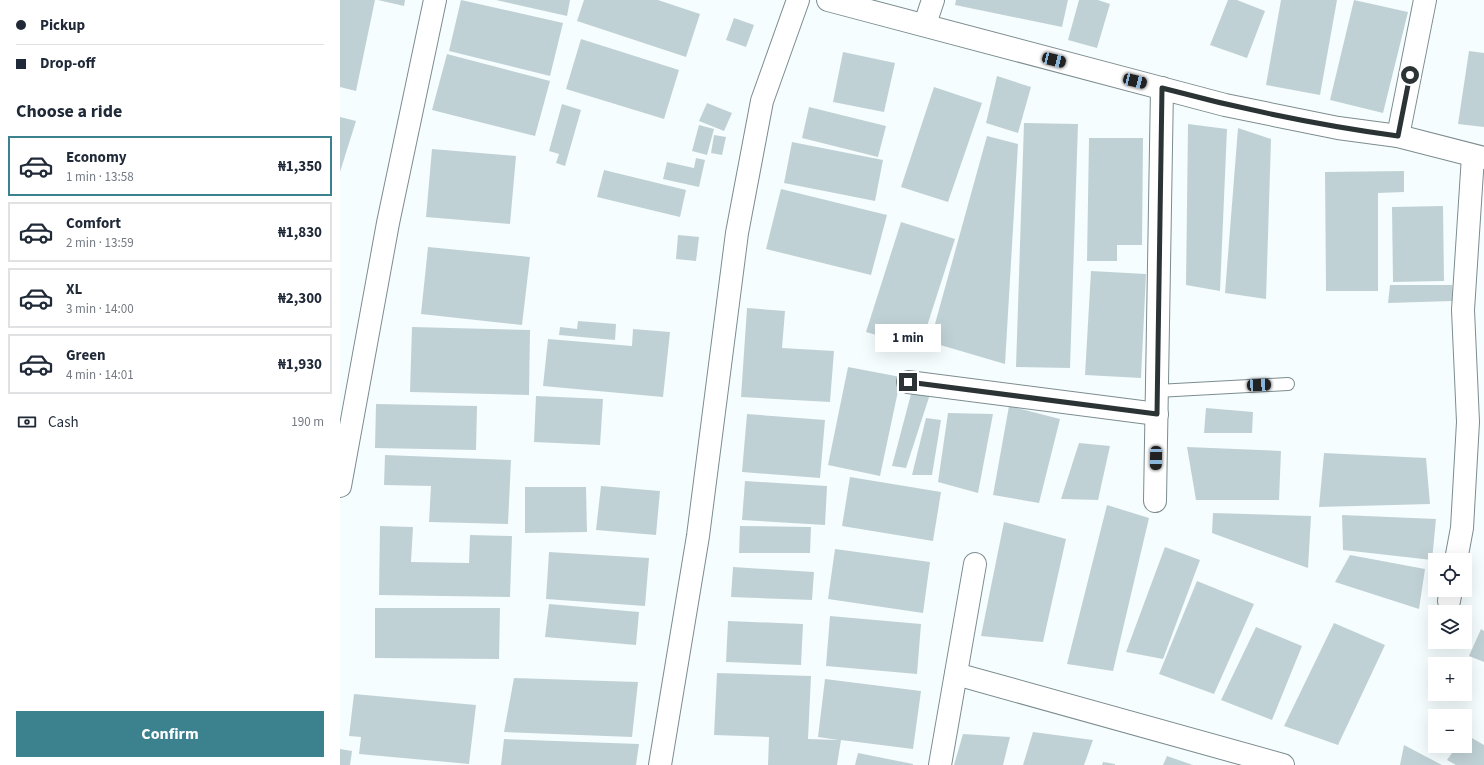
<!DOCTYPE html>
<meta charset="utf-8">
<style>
:root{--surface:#fff;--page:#f6f6f7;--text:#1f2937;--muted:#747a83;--line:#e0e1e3;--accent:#3c818e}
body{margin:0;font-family:"Source Sans 3",sans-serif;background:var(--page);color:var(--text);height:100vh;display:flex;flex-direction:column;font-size:15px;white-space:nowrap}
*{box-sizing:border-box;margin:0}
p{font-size:13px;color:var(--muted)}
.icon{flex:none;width:22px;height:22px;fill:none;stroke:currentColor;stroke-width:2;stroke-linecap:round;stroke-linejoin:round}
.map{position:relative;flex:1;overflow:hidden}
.sheet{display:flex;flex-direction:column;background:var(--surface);width:340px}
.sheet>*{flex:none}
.banner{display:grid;align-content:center;height:88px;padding:0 16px;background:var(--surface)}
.buttons{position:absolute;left:1088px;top:553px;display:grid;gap:8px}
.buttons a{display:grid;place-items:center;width:44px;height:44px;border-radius:0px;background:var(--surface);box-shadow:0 4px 16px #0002;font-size:20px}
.end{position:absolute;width:18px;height:18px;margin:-9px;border:5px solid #2c3334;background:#fff;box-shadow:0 0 0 2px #fff}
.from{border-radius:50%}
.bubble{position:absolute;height:28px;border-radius:0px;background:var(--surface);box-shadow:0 4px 16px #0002;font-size:13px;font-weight:700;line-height:28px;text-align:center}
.car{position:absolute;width:12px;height:24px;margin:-12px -6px;border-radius:5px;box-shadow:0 0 3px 1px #0007;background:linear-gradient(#222 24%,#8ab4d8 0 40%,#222 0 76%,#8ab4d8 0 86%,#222 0)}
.banner b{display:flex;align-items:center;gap:14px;height:38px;font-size:15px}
.banner b+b{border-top:1px solid var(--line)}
.banner i{width:10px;height:10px;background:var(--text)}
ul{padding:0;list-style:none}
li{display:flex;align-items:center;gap:12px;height:60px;margin:0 8px 6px;padding:0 8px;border:2px solid var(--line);border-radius:0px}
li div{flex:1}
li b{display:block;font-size:15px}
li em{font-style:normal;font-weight:700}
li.current{border-color:var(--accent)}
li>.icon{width:36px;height:36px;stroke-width:1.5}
h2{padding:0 16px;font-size:18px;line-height:48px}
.pay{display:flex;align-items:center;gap:10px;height:44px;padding:0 16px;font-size:15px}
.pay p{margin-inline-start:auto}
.cta{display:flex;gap:8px;margin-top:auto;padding:8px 16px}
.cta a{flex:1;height:46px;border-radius:0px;background:var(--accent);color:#fff;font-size:16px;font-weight:700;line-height:46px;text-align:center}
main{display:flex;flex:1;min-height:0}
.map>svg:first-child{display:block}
</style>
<main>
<section class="sheet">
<div class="banner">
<b><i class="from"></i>Pickup</b>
<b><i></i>Drop-off</b>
</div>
<h2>Choose a ride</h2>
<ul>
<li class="current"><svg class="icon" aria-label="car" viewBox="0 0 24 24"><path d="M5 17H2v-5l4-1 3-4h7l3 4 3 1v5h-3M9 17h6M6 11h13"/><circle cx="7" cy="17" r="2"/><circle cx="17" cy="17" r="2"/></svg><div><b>Economy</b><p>1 min · 13:58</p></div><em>₦1,350</em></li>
<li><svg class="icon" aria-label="car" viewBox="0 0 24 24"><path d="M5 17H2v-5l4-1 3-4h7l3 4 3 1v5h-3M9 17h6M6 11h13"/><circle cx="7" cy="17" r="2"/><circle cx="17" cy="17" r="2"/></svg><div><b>Comfort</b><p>2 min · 13:59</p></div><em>₦1,830</em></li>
<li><svg class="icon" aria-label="car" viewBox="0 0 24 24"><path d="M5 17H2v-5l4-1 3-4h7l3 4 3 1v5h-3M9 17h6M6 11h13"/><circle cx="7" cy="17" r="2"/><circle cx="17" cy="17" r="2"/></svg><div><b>XL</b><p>3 min · 14:00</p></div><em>₦2,300</em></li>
<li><svg class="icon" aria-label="car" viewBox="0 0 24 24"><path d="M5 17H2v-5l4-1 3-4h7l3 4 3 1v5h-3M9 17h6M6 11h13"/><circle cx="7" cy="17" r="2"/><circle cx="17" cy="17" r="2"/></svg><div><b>Green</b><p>4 min · 14:01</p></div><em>₦1,930</em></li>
</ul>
<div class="pay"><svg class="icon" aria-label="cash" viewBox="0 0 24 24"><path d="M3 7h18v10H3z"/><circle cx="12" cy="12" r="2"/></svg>Cash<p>190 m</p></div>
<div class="cta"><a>Confirm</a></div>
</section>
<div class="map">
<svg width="1144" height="765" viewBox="0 0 1144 765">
<rect width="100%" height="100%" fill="#f6fdfe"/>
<g fill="#c0d1d5">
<polygon points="0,0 35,0 16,91 0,87"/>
<polygon points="38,0 65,0 64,6"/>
<polygon points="121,0 223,23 210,76 109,51"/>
<polygon points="156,0 230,0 227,16"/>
<polygon points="244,0 318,0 360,14 346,57 237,21"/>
<polygon points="616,0 728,0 722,27 615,5"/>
<polygon points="739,0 758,0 770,4 757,48 728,40"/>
<polygon points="888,0 897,0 925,11 907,58 870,45"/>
<polygon points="941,0 997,0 980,95 926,85"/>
<polygon points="1014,0 1068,12 1043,113 990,100"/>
<polygon points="394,18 414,25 406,47 386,40"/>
<polygon points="241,39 339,70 324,119 226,89"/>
<polygon points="1129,51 1144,53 1144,127 1118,124"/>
<polygon points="503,52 555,63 544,112 493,102"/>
<polygon points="107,54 210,81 195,136 92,110"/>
<polygon points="657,76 691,87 678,133 646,123"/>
<polygon points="594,87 642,103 608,202 561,187"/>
<polygon points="367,103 392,113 384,131 359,121"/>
<polygon points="222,104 241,110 225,166 216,163 219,154 209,151"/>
<polygon points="469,107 546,126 538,157 462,138"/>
<polygon points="0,117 16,121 0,172"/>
<polygon points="684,123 738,124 730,368 676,367"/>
<polygon points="848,124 887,129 880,291 846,285"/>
<polygon points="359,125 374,129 367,155 352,151"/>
<polygon points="898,128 931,139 926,299 885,293"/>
<polygon points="374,135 386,137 382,155 371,153"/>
<polygon points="647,136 678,144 665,364 590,342"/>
<polygon points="749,138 803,138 802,245 777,245 777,261 747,261"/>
<polygon points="452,142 543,160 535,201 444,183"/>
<polygon points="92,149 176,156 170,224 86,217"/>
<polygon points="356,158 365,160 359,187 323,179 327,162 354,168"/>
<polygon points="264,170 346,190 340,217 257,197"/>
<polygon points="1064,171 1064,192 1038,193 1038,291 986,291 985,172"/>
<polygon points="441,189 547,215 531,275 426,249"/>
<polygon points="1103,206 1104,281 1053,282 1052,207"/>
<polygon points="561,222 615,239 580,348 526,332"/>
<polygon points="338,235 359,237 356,261 336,259"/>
<polygon points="88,247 190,257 182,325 81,314"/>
<polygon points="751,271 806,274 801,378 745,375"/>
<polygon points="1050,285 1112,285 1113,301 1048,303"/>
<polygon points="407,308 445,311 442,348 494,351 490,402 401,397"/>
<polygon points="238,321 276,324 275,340 219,335 220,327 237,329"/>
<polygon points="72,327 190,330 189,395 70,392"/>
<polygon points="293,329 330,332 323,397 203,386 208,339 292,346"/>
<polygon points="508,367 561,377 540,476 488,465"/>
<polygon points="575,379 593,385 566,468 552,466"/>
<polygon points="196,396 263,399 260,445 194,442"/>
<polygon points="36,404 137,406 136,450 35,448"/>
<polygon points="669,406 720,419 699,503 653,495"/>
<polygon points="866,408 913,412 912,433 864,433"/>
<polygon points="608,413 653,414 638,493 598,482"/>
<polygon points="407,414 485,420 480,478 402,472"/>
<polygon points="586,418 601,420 592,475 572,475"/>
<polygon points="739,443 770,446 758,500 721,499"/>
<polygon points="847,447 941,451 939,500 856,500"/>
<polygon points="984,453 1086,458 1090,504 979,507"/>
<polygon points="45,455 171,460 168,524 89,522 91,486 44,485"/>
<polygon points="510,477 601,492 593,541 502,526"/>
<polygon points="405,481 487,486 485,525 402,520"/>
<polygon points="261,486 320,491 316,535 256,530"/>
<polygon points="185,487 246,487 247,532 185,533"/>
<polygon points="767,505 809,518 773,671 727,664"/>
<polygon points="873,513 971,516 968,568 872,533"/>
<polygon points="1002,515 1096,519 1092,560 1003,550"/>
<polygon points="664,522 726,539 703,642 641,636"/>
<polygon points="40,526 73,527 71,562 129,563 130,535 172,536 170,597 39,595"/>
<polygon points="400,526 471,527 470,553 399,553"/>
<polygon points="825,547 860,560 823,659 786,652"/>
<polygon points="495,549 590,562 583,613 488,599"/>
<polygon points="209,552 309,558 305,606 206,599"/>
<polygon points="1010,555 1085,569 1079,609 995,582"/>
<polygon points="393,567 474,572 472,600 391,597"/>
<polygon points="857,581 914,604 874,694 819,674"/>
<polygon points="209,604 299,612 296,645 205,637"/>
<polygon points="35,608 160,608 159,659 35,658"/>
<polygon points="490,616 581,624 577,674 486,666"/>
<polygon points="388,621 463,624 461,665 386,662"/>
<polygon points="994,623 1045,645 998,745 944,726"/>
<polygon points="916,627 962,646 932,720 881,700"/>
<polygon points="1141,629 1144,631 1144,662 1129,656"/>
<polygon points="377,673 471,676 468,739 499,740 478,737 485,679 581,691 573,749 501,740 497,765 428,765 429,737 374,735"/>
<polygon points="174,678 298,682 292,737 164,732"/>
<polygon points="14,694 136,705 129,764 19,754 21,737 9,736"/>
<polygon points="693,732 753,740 744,765 683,765"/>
<polygon points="623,734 670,737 663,765 614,765"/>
<polygon points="1125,734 1144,745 1144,765 1116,765 1107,760 1117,746 1125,746"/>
<polygon points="164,739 299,744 296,765 161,765"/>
<polygon points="1064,745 1102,765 1060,765"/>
<polygon points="0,749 12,751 10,765 0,765"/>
<polygon points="518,753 573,764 573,765 515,765"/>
<polygon points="827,756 853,765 823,765"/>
<polygon points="763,762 775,764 775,765 762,765"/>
</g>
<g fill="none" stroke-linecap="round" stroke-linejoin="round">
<g stroke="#7c8c8f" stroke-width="14">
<polyline id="service" points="817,391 948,384"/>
</g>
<g stroke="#7c8c8f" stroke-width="24">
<g id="minor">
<polyline points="488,0 885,105 998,128 1058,136 1144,158"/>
<polyline points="585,24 593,0"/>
<polyline points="1058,136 1085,0"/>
<polyline points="568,382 817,414"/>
<polyline points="0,486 48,223 95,0"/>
<polyline points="815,501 822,88"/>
<polyline points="1116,560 1122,528 1128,422 1123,310 1133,156"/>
<polyline points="1109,601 1111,590"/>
<polyline points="616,674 943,765"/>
<polyline points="320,765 358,536 397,233 422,101 458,0"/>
<polyline points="600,765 635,564"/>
</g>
</g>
<use href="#service" stroke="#fff" stroke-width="12"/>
<use href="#minor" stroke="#fff" stroke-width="22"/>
</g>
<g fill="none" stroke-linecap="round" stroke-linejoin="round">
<path stroke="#2c3334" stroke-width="5" d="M568,382l249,32 5,-326c78,21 156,37 236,48l12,-61"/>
</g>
</svg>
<div class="buttons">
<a><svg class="icon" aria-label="locate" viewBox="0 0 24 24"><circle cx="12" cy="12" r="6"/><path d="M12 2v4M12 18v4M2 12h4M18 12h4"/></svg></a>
<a><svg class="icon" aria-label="layers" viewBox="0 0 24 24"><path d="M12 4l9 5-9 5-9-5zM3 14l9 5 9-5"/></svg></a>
<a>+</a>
<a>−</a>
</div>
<i class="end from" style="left:1070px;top:75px"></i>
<i class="end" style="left:568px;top:382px"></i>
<div class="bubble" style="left:535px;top:324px;width:66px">1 min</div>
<i class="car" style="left:714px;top:60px;rotate:104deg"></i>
<i class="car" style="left:795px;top:81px;rotate:104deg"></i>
<i class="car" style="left:919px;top:385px;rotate:87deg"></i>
<i class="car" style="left:816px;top:458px;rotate:181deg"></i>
</div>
</main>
